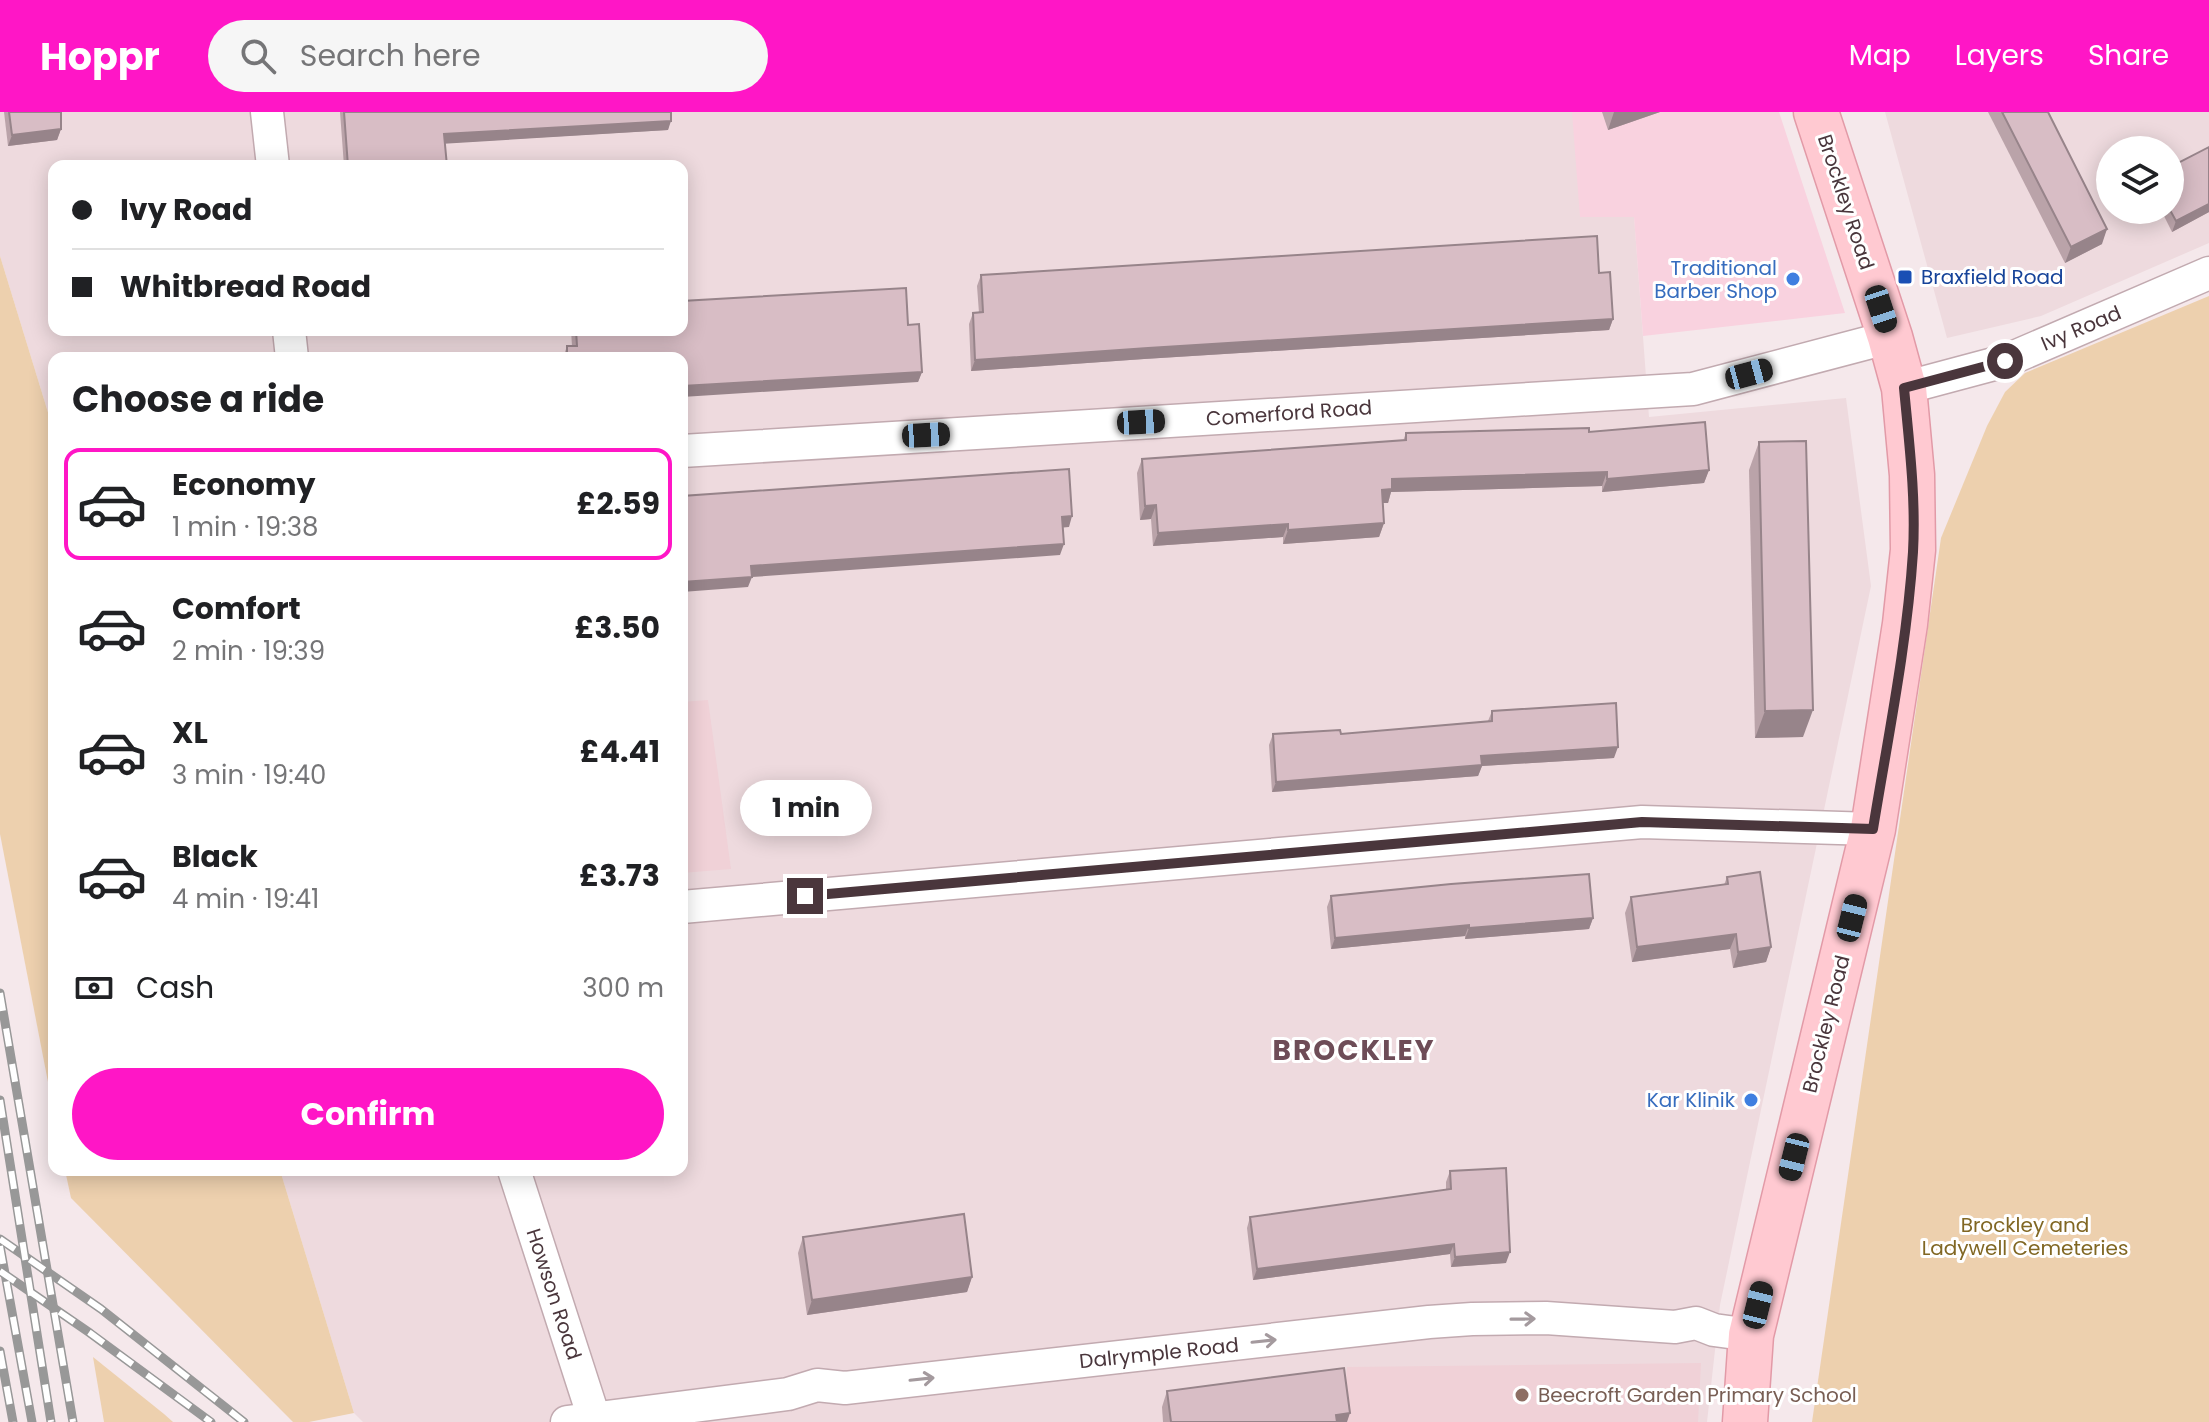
<!DOCTYPE html>
<meta charset="utf-8">
<style>
:root{--surface:#fff;--page:#f6f6f6;--text:#202124;--muted:#757577;--line:#e0e0e0;--accent:#ff16c6}
body{margin:0;font-family:Poppins,sans-serif;background:var(--page);color:var(--text);height:100vh;display:flex;flex-direction:column;font-size:30px;white-space:nowrap}
*{box-sizing:border-box;margin:0}
p{font-size:26px;color:var(--muted)}
.icon{flex:none;width:44px;height:44px;fill:none;stroke:currentColor;stroke-width:2;stroke-linecap:round;stroke-linejoin:round}
.map{position:relative;flex:1;overflow:hidden}
.details{position:absolute;left:48px;top:240px;width:640px;height:824px;display:flex;flex-direction:column;background:var(--surface);border-radius:16px;box-shadow:0 4px 20px #0003}
.details>*{flex:none}
.guide{position:absolute;left:48px;top:48px;width:640px;height:176px;border-radius:16px;box-shadow:0 4px 20px #0003;display:grid;align-content:center;height:176px;padding:0 24px;background:var(--surface)}
.fabs{position:absolute;left:2096px;top:24px;display:grid;gap:16px}
.fabs a{display:grid;place-items:center;width:88px;height:88px;border-radius:50%;background:var(--surface);box-shadow:0 4px 20px #0003;font-size:40px}
.end{position:absolute;width:36px;height:36px;margin:-18px;border:10px solid #4a363c;background:#fff;box-shadow:0 0 0 4px #fff}
.from{border-radius:50%}
.bubble{position:absolute;height:56px;border-radius:28px;background:var(--surface);box-shadow:0 4px 20px #0003;font-size:26px;font-weight:700;line-height:56px;text-align:center}
.car{position:absolute;width:24px;height:48px;margin:-24px -12px;border-radius:10px;box-shadow:0 0 6px 2px #0007;background:linear-gradient(#222 24%,#8ab4d8 0 40%,#222 0 76%,#8ab4d8 0 86%,#222 0)}
.guide b{display:flex;align-items:center;gap:28px;height:76px;font-size:30px}
.guide b+b{border-top:2px solid var(--line)}
.guide i{width:20px;height:20px;background:var(--text)}
ul{padding:0;list-style:none}
li{display:flex;align-items:center;gap:24px;height:112px;margin:0 16px 12px;padding:0 8px;border:4px solid transparent;border-radius:16px}
li div{flex:1}
li b{display:block;font-size:30px}
li em{font-style:normal;font-weight:700}
li.on{border-color:var(--accent)}
li>.icon{width:72px;height:72px;stroke-width:1.5}
h2{padding:0 24px;font-size:36px;line-height:96px}
.pay{display:flex;align-items:center;gap:20px;height:88px;padding:0 24px;font-size:30px}
.pay p{margin-inline-start:auto}
.cta{display:flex;gap:16px;margin-top:auto;padding:16px 24px}
.cta a{flex:1;height:92px;border-radius:48px;background:var(--accent);color:#fff;font-size:32px;font-weight:700;line-height:92px;text-align:center}
header{display:flex;align-items:center;gap:48px;box-sizing:border-box;height:112px;padding:0 40px;background:var(--accent);color:#fff}
header strong{font-size:38px}
nav{display:flex;gap:44px;margin-inline-start:auto;font-size:28px}
.search{width:560px;height:72px;background:var(--page);display:flex;align-items:center;gap:20px;box-sizing:border-box;padding:0 28px;border-radius:44px;color:var(--muted);font-size:30px}
.map>svg:first-child{display:block}
</style>
<header>
<strong>Hoppr</strong>
<div class="search"><svg class="icon" aria-label="search" viewBox="0 0 24 24"><circle cx="10" cy="10" r="6"/><path d="M15 15l6 6"/></svg>Search here</div>
<nav><a>Map</a><a>Layers</a><a>Share</a></nav>
</header>
<div class="map">
<svg width="2209" height="1310" viewBox="0 0 2209 1310">
<rect width="100%" height="100%" fill="#f5e8eb"/>
<g fill="#eedade" fill-rule="evenodd">
<path d="M0,0h1575l59,104 15,201 197,-19 25,188 -151,719 -13,117h-1344l-9,-9 -74,-243h402v-812h-628v74l-54,-176zM54,54h628v164h-628z"/>
<path d="M1885,0h324v131l-168,73 -94,22zM2110,38h60v60h-60z"/>
</g>
<polygon fill="#f9d2df" points="1572,0 1779,0 1845,201 1643,224 1634,105 1580,105"/>
<g fill="#f0d1d7">
<polygon points="708,588 731,757 682,761 682,590"/>
<polygon points="1701,1251 1698,1310 1343,1310 1347,1255"/>
</g>
<g fill="#edd0ae">
<polygon points="0,144 54,320 54,1001 0,722"/>
<polygon points="2209,184 2209,1310 1812,1310 1941,426 1987,314 2005,280 2025,261"/>
<polygon points="65,1058 280,1058 354,1301 309,1310 293,1310 71,1086"/>
<polygon points="93,1245 164,1302 173,1310 104,1310"/>
</g>
<g fill="none" stroke-linecap="round" stroke-linejoin="round">
<g stroke="#c2aab0" stroke-width="35">
<g id="minor">
<polyline points="267,0 273,54"/>
<polyline points="289,218 292,246"/>
<polyline points="1904,276 2005,249 2209,161"/>
<polyline points="682,339 1693,277 1890,225"/>
<polyline points="682,795 1642,710 1873,717"/>
<polyline points="514,1058 594,1306"/>
<polyline points="567,1310 788,1282 817,1273 845,1276 1429,1210 1472,1207 1546,1206 1675,1215 1696,1211 1714,1218 1751,1223"/>
</g>
</g>
<g stroke="#e29aa7" stroke-width="47">
<polyline id="secondary" points="1745,1310 1751,1223 1873,717 1905,512 1913,438 1912,363 1904,276 1890,225 1816,0"/>
</g>
<use href="#minor" stroke="#fff" stroke-width="32"/>
<use href="#secondary" stroke="#ffc9d1" stroke-width="44"/>
<g stroke="#989898" stroke-width="9">
<g id="rail">
<polyline points="0,881 73,1310"/>
<polyline points="0,988 51,1310"/>
<polyline points="0,1127 101,1197 244,1310"/>
<polyline points="0,1134 32,1310"/>
<polyline points="0,1159 90,1221 211,1310"/>
<polyline points="0,1239 13,1310"/>
</g>
</g>
<use href="#rail" stroke="#fff" stroke-width="6" stroke-dasharray="18" stroke-linecap="butt"/>
</g>
<g fill="#baa3a9">
<polygon points="4,0 61,0 61,17 57,28 8,34"/>
<polygon points="340,0 671,0 668,18 445,31 447,54 344,54"/>
<polygon points="1602,0 1660,0 1608,18"/>
<polygon points="1988,0 2048,0 2102,132 2065,151"/>
<polygon points="2209,35 2209,100 2172,120 2161,98 2170,98"/>
<polygon points="1599,161 1613,207 1609,218 1144,247 971,259 969,212 973,201 979,201 977,174 981,163"/>
<polygon points="908,213 922,260 918,270 682,246 563,246 567,234 572,234 571,218 682,218"/>
<polygon points="1589,320 1709,358 1704,371 1602,380 1602,374 1391,380 1388,391 1383,391 1384,411 1379,425 1283,432 1283,425 1153,434 1151,407 1140,408 1137,361 1142,347 1403,329 1406,321"/>
<polygon points="1759,330 1803,625 1755,626 1749,358"/>
<polygon points="1492,599 1614,646 1482,654 1478,664 1272,680 1269,633 1273,622 1341,622 1488,609"/>
<polygon points="1727,765 1771,835 1766,850 1733,856 1730,837 1632,850 1625,801 1631,785 1724,773"/>
<polygon points="1331,784 1593,806 1589,817 1465,827 1465,824 1331,837 1327,795"/>
<polygon points="1450,1059 1506,1151 1451,1155 1450,1142 1253,1168 1247,1116 1250,1105 1446,1078 1446,1070"/>
<polygon points="803,1125 972,1165 967,1180 807,1203 798,1141"/>
<polygon points="1167,1279 1347,1310 1163,1310 1162,1295"/>
</g>
<g fill="#97848a">
<polygon points="1614,0 1660,0 1608,18"/>
<polygon points="671,9 668,18 440,32 444,22"/>
<polygon points="61,17 57,28 8,34 12,23"/>
<polygon points="2209,92 2209,100 2172,120 2176,109"/>
<polygon points="2107,117 2102,132 2065,151 2071,135"/>
<polygon points="1613,207 1609,218 1144,247 971,259 975,248 1148,236"/>
<polygon points="922,260 918,270 682,285 682,274"/>
<polygon points="1709,358 1704,371 1602,380 1607,367"/>
<polygon points="1607,360 1602,374 1391,380 1388,391 1377,391 1382,378 1392,367"/>
<polygon points="1156,393 1151,407 1140,408 1145,394"/>
<polygon points="1072,404 1069,415 1058,416 1062,405"/>
<polygon points="1384,411 1379,425 1283,432 1288,418"/>
<polygon points="1288,412 1283,425 1153,434 1158,421"/>
<polygon points="1064,432 1060,443 752,465 748,475 682,480 682,470 751,454"/>
<polygon points="1813,598 1803,625 1755,626 1765,599"/>
<polygon points="1618,635 1614,646 1482,654 1478,664 1272,680 1276,670 1481,644"/>
<polygon points="1593,806 1589,817 1465,827 1469,816"/>
<polygon points="1469,813 1465,824 1331,837 1335,826"/>
<polygon points="1736,822 1730,837 1632,850 1637,835"/>
<polygon points="1771,835 1766,850 1733,856 1738,840"/>
<polygon points="1454,1132 1450,1142 1253,1168 1257,1157"/>
<polygon points="1510,1140 1506,1151 1451,1155 1455,1145"/>
<polygon points="972,1165 967,1180 807,1203 812,1188"/>
<polygon points="1350,1301 1347,1310 1334,1310 1336,1303"/>
</g>
<g fill="#d8bdc5" stroke="#97848a" stroke-width="2">
<polygon points="9,0 61,0 61,17 12,23"/>
<polygon points="344,0 671,0 671,9 444,22 447,54 348,54"/>
<polygon points="2002,0 2048,0 2107,117 2071,135"/>
<polygon points="2209,35 2209,92 2176,109 2170,98 2170,55"/>
<polygon points="1597,124 1599,161 1610,160 1613,207 1148,236 975,248 973,201 983,200 981,163"/>
<polygon points="906,176 908,213 919,212 922,260 682,274 682,246 567,246 567,234 577,234 576,218 682,218 682,189"/>
<polygon points="1705,310 1709,358 1607,367 1607,360 1392,367 1392,377 1382,378 1384,411 1288,418 1288,412 1158,421 1156,393 1145,394 1142,347 1406,328 1406,321 1589,316 1589,320"/>
<polygon points="1806,329 1813,598 1765,599 1759,330"/>
<polygon points="1069,357 1072,404 1062,405 1064,432 751,454 752,465 682,470 682,384"/>
<polygon points="1616,591 1618,635 1481,644 1482,653 1276,670 1273,622 1340,618 1341,622 1492,609 1492,599"/>
<polygon points="1760,760 1771,835 1738,840 1736,822 1637,835 1631,785 1728,772 1727,765"/>
<polygon points="1589,762 1593,806 1469,816 1469,813 1335,826 1331,784 1451,772"/>
<polygon points="1506,1056 1510,1140 1455,1145 1454,1132 1257,1157 1250,1105 1451,1077 1450,1059"/>
<polygon points="964,1102 972,1165 812,1188 803,1125"/>
<polygon points="1344,1256 1350,1301 1336,1303 1337,1310 1171,1310 1167,1279"/>
</g>
<defs><path id="oneway-shaft" d="M-6 0H5M1.5-3L5.5 0L1.5 3" fill="none" stroke-width="1.6" stroke-linecap="round" stroke-linejoin="round" transform="scale(2)"/></defs>
<g stroke="#a49a9e">
<use href="#oneway-shaft" transform="translate(1523 1207) rotate(-1)"/>
<use href="#oneway-shaft" transform="translate(1264 1229) rotate(-6)"/>
<use href="#oneway-shaft" transform="translate(922 1267) rotate(-6)"/>
</g>
<g fill="none" stroke-linecap="round" stroke-linejoin="round">
<path stroke="#4a363c" stroke-width="10" d="M805,784l837,-74 231,7c15,-92 34,-184 40,-277 3,-55 -4,-110 -9,-164l101,-27"/>
</g>
<rect fill="#1a4fb4" stroke="#fff" stroke-width="3" x="1897" y="157" width="16" height="16" rx="4"/>
<g fill="#3f7fe0" stroke="#fff" stroke-width="3">
<circle cx="1793" cy="167" r="8"/>
<circle cx="1751" cy="988" r="8"/>
</g>
<circle fill="#8d6e63" stroke="#fff" stroke-width="3" cx="1522" cy="1283" r="8"/>
<g text-anchor="middle" dominant-baseline="central" stroke-width="6" stroke-linejoin="round" paint-order="stroke">
<g font-size="20" fill="#4a363c" stroke="#fff">
<text transform="translate(1846 90) rotate(72)">Brockley Road</text>
<text transform="translate(2081 216) rotate(-23)">Ivy Road</text>
<text transform="translate(1289 301) rotate(-4)">Comerford Road</text>
<text transform="translate(1826 912) rotate(-76)">Brockley Road</text>
<text transform="translate(554 1182) rotate(72)">Howson Road</text>
<text transform="translate(1159 1241) rotate(-6)">Dalrymple Road</text>
</g>
<g font-size="20" fill="#366cbe" stroke="#fff" text-anchor="end">
<text x="1777" y="156">Traditional<tspan x="1777" dy="23">Barber Shop</tspan></text>
<text x="1735" y="988">Kar Klinik</text>
</g>
<g font-size="20" fill="#164399" stroke="#fff" text-anchor="start">
<text x="1921" y="165">Braxfield Road</text>
</g>
<g font-size="20" fill="#816723" stroke="#fff">
<text x="2025" y="1113">Brockley and<tspan x="2025" dy="23">Ladywell Cemeteries</tspan></text>
</g>
<g font-size="20" fill="#785e54" stroke="#fff" text-anchor="start">
<text x="1538" y="1283">Beecroft Garden Primary School</text>
</g>
<g font-size="28" font-weight="bold" letter-spacing="2" fill="#6e4c57" stroke="#fff">
<text x="1354" y="938">BROCKLEY</text>
</g>
</g>
</svg>
<div class="fabs">
<a><svg class="icon" aria-label="layers" viewBox="0 0 24 24"><path d="M12 4l9 5-9 5-9-5zM3 14l9 5 9-5"/></svg></a>
</div>
<i class="end from" style="left:2005px;top:249px"></i>
<i class="end" style="left:805px;top:784px"></i>
<div class="bubble" style="left:740px;top:668px;width:132px">1 min</div>
<i class="car" style="left:1881px;top:197px;rotate:162deg"></i>
<i class="car" style="left:1749px;top:262px;rotate:75deg"></i>
<i class="car" style="left:1141px;top:310px;rotate:87deg"></i>
<i class="car" style="left:926px;top:323px;rotate:87deg"></i>
<i class="car" style="left:1852px;top:806px;rotate:14deg"></i>
<i class="car" style="left:1794px;top:1045px;rotate:194deg"></i>
<i class="car" style="left:1758px;top:1193px;rotate:14deg"></i>
<div class="guide">
<b><i class="from"></i>Ivy Road</b>
<b><i></i>Whitbread Road</b>
</div>
<section class="details">
<h2>Choose a ride</h2>
<ul>
<li class="on"><svg class="icon" aria-label="car" viewBox="0 0 24 24"><path d="M5 17H2v-5l4-1 3-4h7l3 4 3 1v5h-3M9 17h6M6 11h13"/><circle cx="7" cy="17" r="2"/><circle cx="17" cy="17" r="2"/></svg><div><b>Economy</b><p>1 min · 19:38</p></div><em>£2.59</em></li>
<li><svg class="icon" aria-label="car" viewBox="0 0 24 24"><path d="M5 17H2v-5l4-1 3-4h7l3 4 3 1v5h-3M9 17h6M6 11h13"/><circle cx="7" cy="17" r="2"/><circle cx="17" cy="17" r="2"/></svg><div><b>Comfort</b><p>2 min · 19:39</p></div><em>£3.50</em></li>
<li><svg class="icon" aria-label="car" viewBox="0 0 24 24"><path d="M5 17H2v-5l4-1 3-4h7l3 4 3 1v5h-3M9 17h6M6 11h13"/><circle cx="7" cy="17" r="2"/><circle cx="17" cy="17" r="2"/></svg><div><b>XL</b><p>3 min · 19:40</p></div><em>£4.41</em></li>
<li><svg class="icon" aria-label="car" viewBox="0 0 24 24"><path d="M5 17H2v-5l4-1 3-4h7l3 4 3 1v5h-3M9 17h6M6 11h13"/><circle cx="7" cy="17" r="2"/><circle cx="17" cy="17" r="2"/></svg><div><b>Black</b><p>4 min · 19:41</p></div><em>£3.73</em></li>
</ul>
<div class="pay"><svg class="icon" aria-label="cash" viewBox="0 0 24 24"><path d="M3 7h18v10H3z"/><circle cx="12" cy="12" r="2"/></svg>Cash<p>300 m</p></div>
<div class="cta"><a>Confirm</a></div>
</section>
</div>
